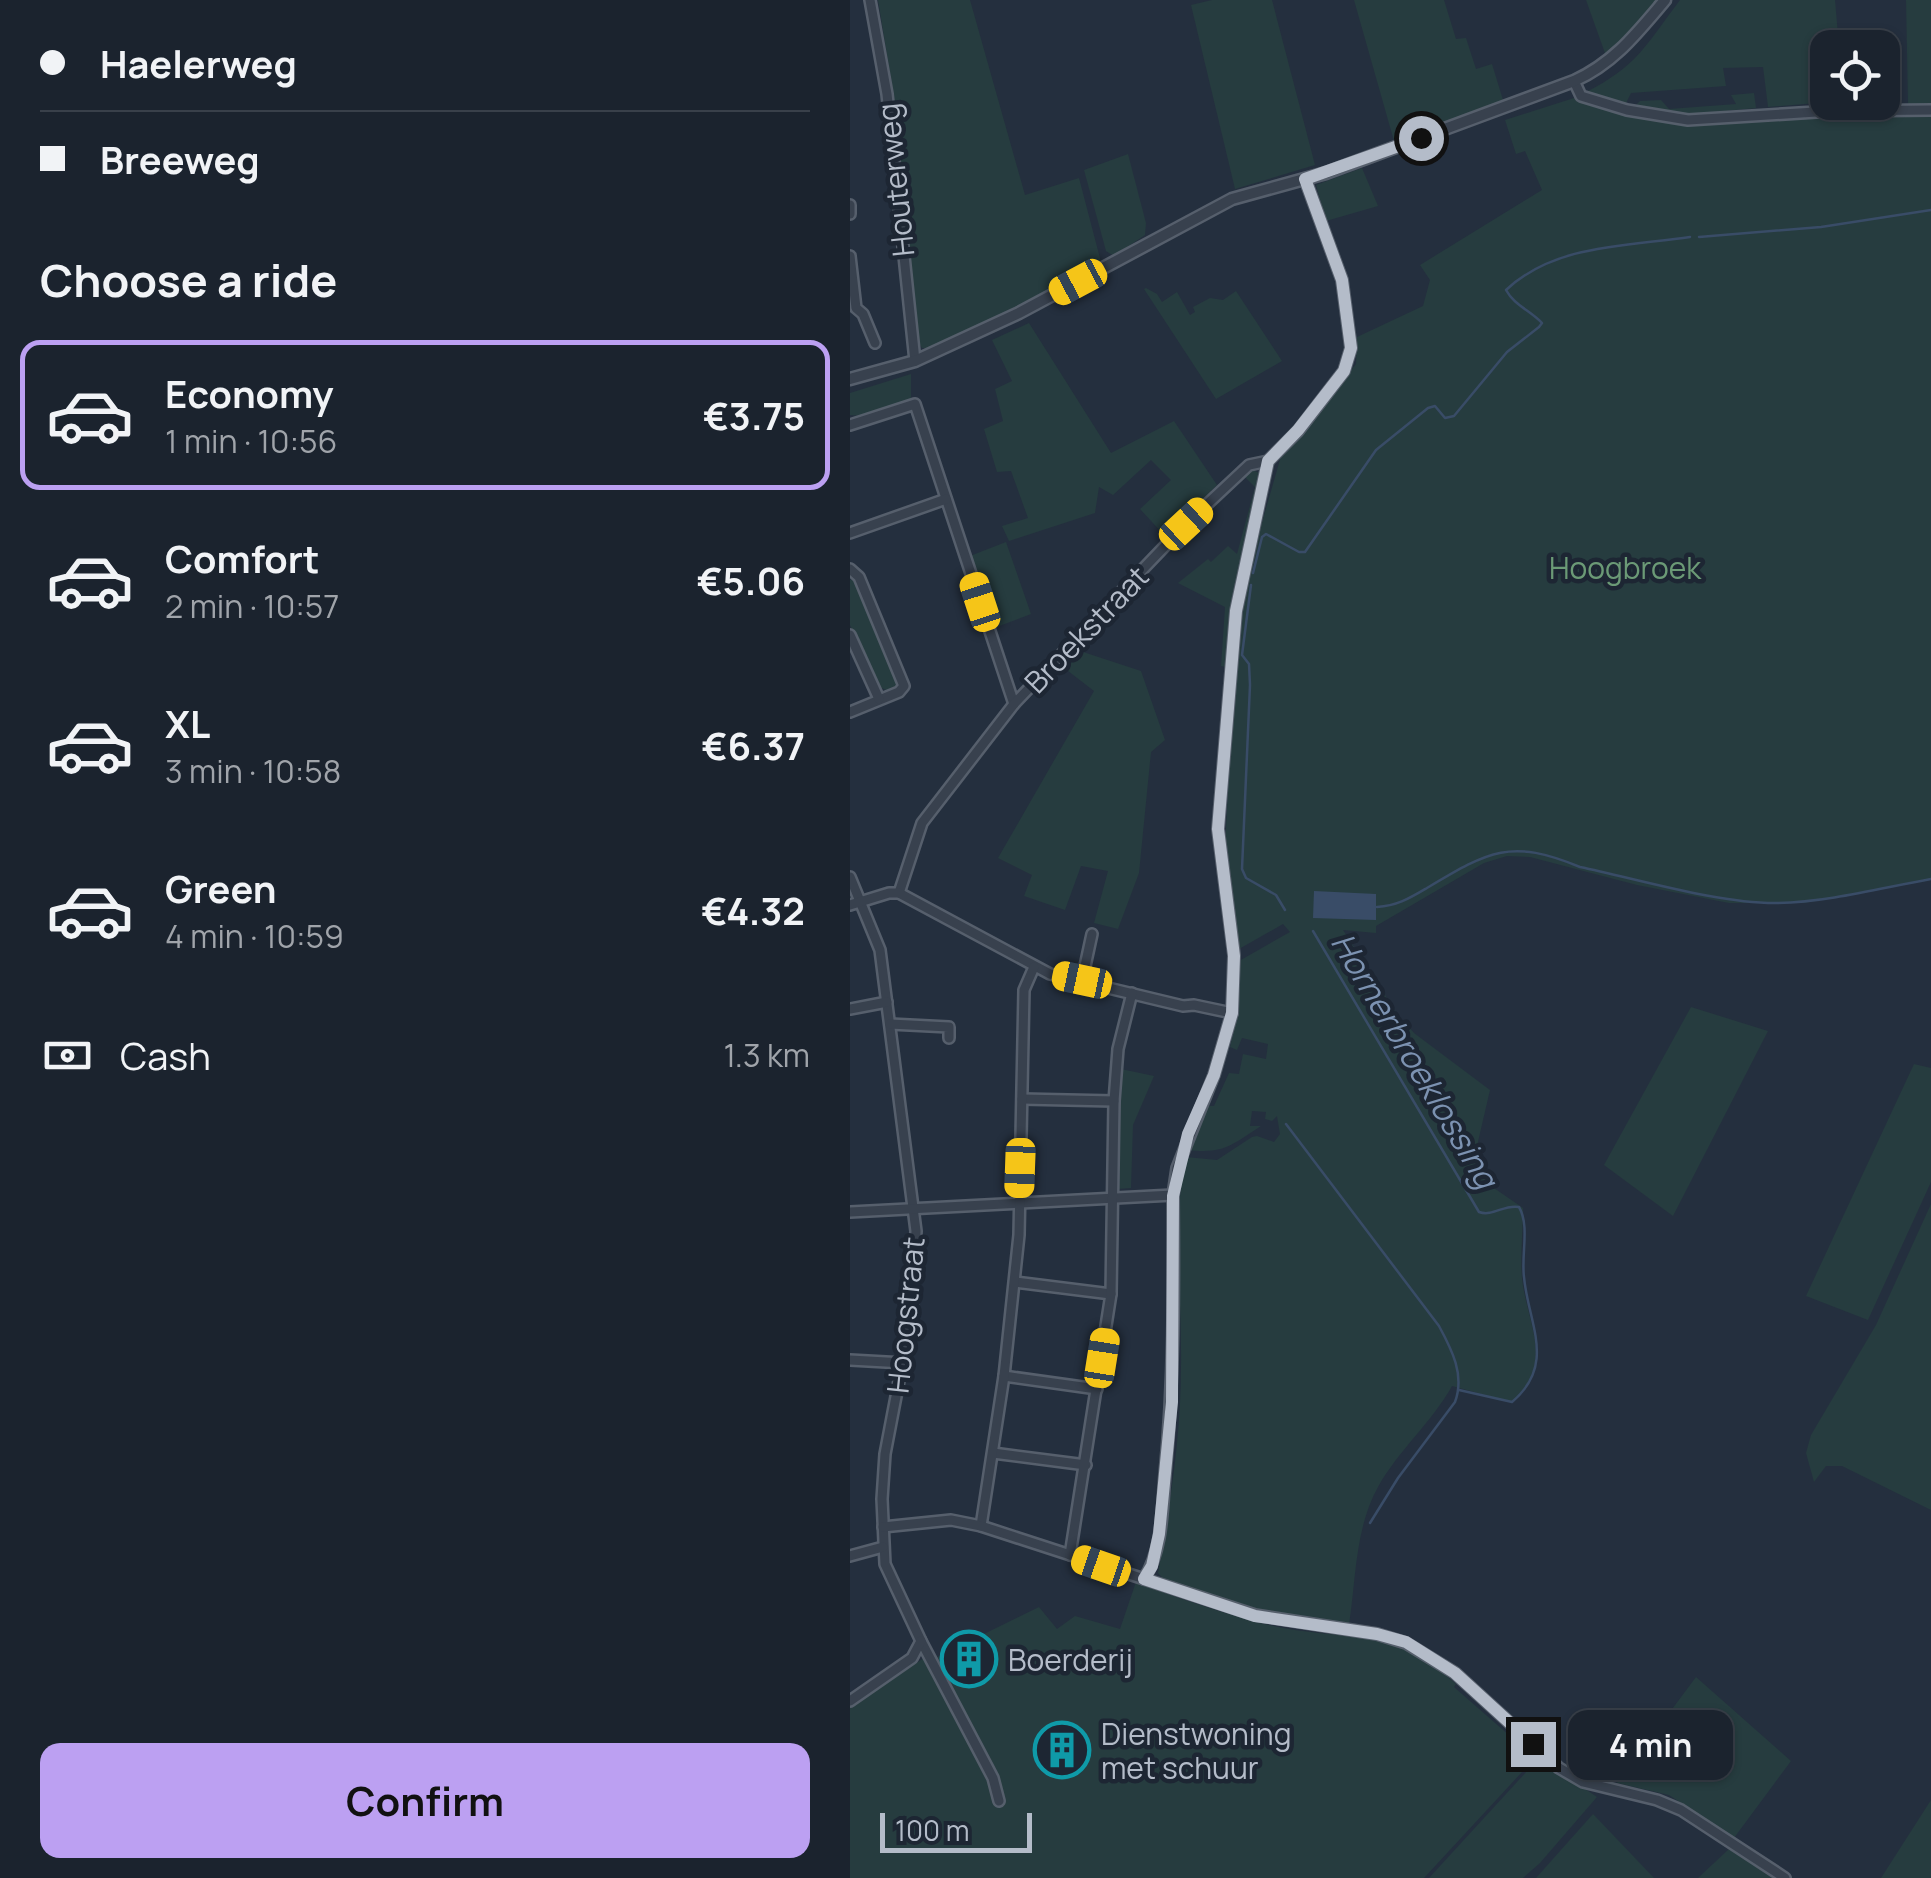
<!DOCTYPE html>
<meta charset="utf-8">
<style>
:root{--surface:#1b232e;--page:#242b36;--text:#f1f3f6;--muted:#a0a4aa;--line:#39404a;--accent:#bca0f2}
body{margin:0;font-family:Manrope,sans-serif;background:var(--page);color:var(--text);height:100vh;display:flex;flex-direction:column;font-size:38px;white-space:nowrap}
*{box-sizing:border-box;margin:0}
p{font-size:32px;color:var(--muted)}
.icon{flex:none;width:55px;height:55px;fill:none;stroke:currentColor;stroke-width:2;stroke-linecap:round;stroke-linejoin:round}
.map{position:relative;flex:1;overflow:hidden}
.details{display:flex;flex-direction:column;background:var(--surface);width:850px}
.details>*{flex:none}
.banner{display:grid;align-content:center;height:220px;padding:0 40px;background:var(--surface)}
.controls{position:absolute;left:960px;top:30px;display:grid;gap:20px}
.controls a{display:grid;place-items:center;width:90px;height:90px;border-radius:20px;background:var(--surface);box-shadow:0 2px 8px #0004,0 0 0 2px var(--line);font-size:50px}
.scale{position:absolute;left:30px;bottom:25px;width:152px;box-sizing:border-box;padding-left:10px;border:5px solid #b4bcc9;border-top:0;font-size:28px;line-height:35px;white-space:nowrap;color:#b4bcc9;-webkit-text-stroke:8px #1d2633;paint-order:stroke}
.end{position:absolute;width:45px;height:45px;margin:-22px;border:12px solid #b4bcc9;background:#111;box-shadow:0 0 0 5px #111}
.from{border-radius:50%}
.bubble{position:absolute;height:70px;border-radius:20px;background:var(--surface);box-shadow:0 2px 8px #0004,0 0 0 2px var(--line);font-size:32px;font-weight:700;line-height:70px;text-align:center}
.car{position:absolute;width:30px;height:60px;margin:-30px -15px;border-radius:12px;box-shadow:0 0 8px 2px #0007;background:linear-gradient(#f5c518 24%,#345 0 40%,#f5c518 0 76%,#345 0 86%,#f5c518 0)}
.banner b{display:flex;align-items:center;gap:35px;height:95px;font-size:38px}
.banner b+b{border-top:2px solid var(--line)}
.banner i{width:25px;height:25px;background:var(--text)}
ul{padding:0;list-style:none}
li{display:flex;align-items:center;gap:30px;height:150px;margin:0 20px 15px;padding:0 20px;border:5px solid transparent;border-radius:20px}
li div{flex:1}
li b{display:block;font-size:38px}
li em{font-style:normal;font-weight:700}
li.on{border-color:var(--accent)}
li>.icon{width:90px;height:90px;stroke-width:1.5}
h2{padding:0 40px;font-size:45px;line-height:120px}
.pay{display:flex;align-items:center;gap:25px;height:110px;padding:0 40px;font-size:38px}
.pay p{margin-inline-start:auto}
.primary-button{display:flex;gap:20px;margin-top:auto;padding:20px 40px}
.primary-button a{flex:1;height:115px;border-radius:20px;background:var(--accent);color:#111;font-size:40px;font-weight:700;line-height:115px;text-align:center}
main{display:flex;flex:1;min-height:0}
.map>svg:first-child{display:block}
</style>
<main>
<section class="details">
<div class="banner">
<b><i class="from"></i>Haelerweg</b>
<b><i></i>Breeweg</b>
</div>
<h2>Choose a ride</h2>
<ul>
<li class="on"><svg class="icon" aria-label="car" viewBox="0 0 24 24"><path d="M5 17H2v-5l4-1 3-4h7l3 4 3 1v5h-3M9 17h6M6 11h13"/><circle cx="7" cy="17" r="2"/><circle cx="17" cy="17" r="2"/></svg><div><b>Economy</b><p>1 min · 10:56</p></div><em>€3.75</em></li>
<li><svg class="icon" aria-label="car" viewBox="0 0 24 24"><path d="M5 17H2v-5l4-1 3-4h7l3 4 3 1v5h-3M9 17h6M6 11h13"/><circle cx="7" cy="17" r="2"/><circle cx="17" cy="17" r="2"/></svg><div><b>Comfort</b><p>2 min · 10:57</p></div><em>€5.06</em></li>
<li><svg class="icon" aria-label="car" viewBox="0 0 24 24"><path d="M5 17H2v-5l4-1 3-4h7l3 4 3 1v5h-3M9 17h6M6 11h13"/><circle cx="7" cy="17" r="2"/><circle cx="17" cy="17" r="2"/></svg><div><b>XL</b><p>3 min · 10:58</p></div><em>€6.37</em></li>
<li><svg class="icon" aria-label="car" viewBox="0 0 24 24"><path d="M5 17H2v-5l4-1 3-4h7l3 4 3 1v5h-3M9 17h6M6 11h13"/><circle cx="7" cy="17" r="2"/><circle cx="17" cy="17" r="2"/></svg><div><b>Green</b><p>4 min · 10:59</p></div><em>€4.32</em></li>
</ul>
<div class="pay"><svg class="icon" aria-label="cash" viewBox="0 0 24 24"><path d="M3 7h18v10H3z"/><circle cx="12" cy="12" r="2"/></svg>Cash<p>1.3 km</p></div>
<div class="primary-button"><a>Confirm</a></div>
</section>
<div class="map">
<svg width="1081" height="1878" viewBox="0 0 1081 1878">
<rect width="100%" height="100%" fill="#242f3e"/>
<g fill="#263c3f">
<polygon points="28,0 120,0 175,195 229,178 251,262 167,307 80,348 72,348 65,338 47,174 42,85"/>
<polygon points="362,0 422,0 465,165 385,189 341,5"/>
<polygon points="504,0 594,0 606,39 616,38 626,69 642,64 653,100 544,141"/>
<polygon points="736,0 808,0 756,56"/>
<path d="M830,0h155l4,47 -11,1v54l-60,5 -5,-40 -40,1 3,18 -95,7 -5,10 -5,1 -37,-11c53,-26 62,-48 96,-93z"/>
<polygon points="1056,0 1081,0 1081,105 1058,104"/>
<polygon points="904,93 906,108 834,115 786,105 790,101 811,100 819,109 886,104 881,95"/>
<path d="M724,98l58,17 48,9 152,-11 99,2v765l-127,23h-75l-92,-18 -107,-28 -23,-1 -23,7 -108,63v7l-33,-3 55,85 16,18 76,57 -16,69 17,27 32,22c0,23 -3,48 -1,70 5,47 34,85 -11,124l-59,-16c-20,36 -54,65 -74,101 -23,41 -22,92 -29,138l-69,-8 -115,-36 -7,-8c12,-68 23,-137 23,-206 1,-69 -8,-138 3,-206l2,-4 31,3 35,-23 5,-1 17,6 6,-8 -3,-18 -5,5 -7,-2 1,-7 -14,-1 -2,15h11c-30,19 -36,28 -73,24l19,-44h7l15,-33 10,1 4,-20 23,5 2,-15 -26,-6 -5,12 -7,-3 6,-27 3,-59 51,-29 -7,-8 -44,25 -14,-102 10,-189 6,-43 18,-82 22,-77 75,-92 1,-27 66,-31 7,-26 -10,-15 122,-75 -17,-39 -9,3 -11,-34z"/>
<polygon points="278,154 296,223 295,235 264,256 256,251 234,170"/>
<polygon points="512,168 528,206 476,221 466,185"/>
<polygon points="296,288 307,294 312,302 327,292 340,315 345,312 343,307 360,298 373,300 386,291 432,361 366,399 294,289"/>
<polygon points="179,323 261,453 324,421 367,485 315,536 290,509 321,480 301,460 263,495 249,487 245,513 159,541 152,526 178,518 161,471 147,472 134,429 153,421 145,389 162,381 142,340"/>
<polygon points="61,374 61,400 11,416 0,415 0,393"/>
<polygon points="403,470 413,475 382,613 376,667 371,666 375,607 328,583 358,559 361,562 378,546 387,554 405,487 395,477 369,500 369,497 392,475"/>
<polygon points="156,542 181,614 144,628 120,556"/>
<polygon points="6,578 14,605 50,683 41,692 29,687 0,625 0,580"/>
<polygon points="224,649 291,671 315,740 301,752 289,873 268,929 244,923 258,871 231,866 215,910 174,896 182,875 148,858 244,691 209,664"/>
<polygon points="841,1007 918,1031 823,1216 754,1165"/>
<polygon points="1064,1064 1081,1068 1081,1182 1018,1320 956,1296"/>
<polygon points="271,1069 304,1076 283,1125 281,1188 267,1189"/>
<polygon points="1081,1204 1081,1510 992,1466 976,1466 964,1482 956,1453 961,1435 1026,1325"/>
<path d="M286,1582c38,15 84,30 125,41 79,21 128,-2 195,61l-2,3 81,71 -111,120h-574v-170l74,-50 3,4 112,-55 18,22 18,-13 45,13z"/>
<polygon points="846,1677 941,1761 884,1838 819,1795 767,1783"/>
<polygon points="689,1758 747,1797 690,1863 673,1878 579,1878"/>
<polygon points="1081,1800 1081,1878 1031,1878"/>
<polygon points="743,1814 804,1878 686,1878"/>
<polygon points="879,1849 923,1878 848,1878"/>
</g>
<polygon fill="#394c67" points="464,891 526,894 526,920 463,918"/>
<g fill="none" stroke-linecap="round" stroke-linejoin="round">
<g stroke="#394c67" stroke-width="2.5">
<polyline points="849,237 971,227 1081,210"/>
<path d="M403,573l9,-36 4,-3 33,18h6l71,-102 52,-42 7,-2 10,12 9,-2 53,-64 32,-25 3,-4c-11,-12 -28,-18 -36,-33 49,-46 122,-44 184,-53"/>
<polyline points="401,585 392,655 399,664 400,685 392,869 396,878 426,895 435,910"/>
<path d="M527,907c20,-1 33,-9 50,-19 62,-37 83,-50 153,-21 58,12 140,37 198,36 51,-1 103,-15 153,-24"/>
<path d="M463,931l166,281c14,5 25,-8 40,-5 11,19 2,47 5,70 4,46 33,87 -12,125l-53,-12"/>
<path d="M436,1124l153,202c13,24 26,49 16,76l-57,76 -28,45"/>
</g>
<g stroke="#565f6c" stroke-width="14">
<g id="minor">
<polyline points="20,0 37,94 65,361"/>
<polyline points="724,81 731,96 777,110 838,120 982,111 1081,110"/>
<polyline points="0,205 0,214"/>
<polyline points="0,256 6,308 13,314 25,343"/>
<polyline points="0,425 65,404 164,704"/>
<polyline points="0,533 96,499"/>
<polyline points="0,569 9,577 54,686 49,692 0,712"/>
<polyline points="0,635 29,699"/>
<polyline points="0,877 30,950 66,1231 62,1313 35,1454 32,1499 35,1564 71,1641 143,1778 149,1801"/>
<polyline points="49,893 72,823 164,704 336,524 399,465 418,461 448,431 494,371 501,348 492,280 455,179"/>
<polyline points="0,905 39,893 49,893 200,974 333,1006 344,1005 382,1013"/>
<polyline points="232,980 242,934"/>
<polyline points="0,1009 37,1002"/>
<polyline points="40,1024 99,1027 99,1038"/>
<polyline points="172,1099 264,1101"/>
<polyline points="0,1212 323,1195"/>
<polyline points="165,1282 261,1294"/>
<polyline points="0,1360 54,1363"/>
<polyline points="154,1376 247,1389"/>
<polyline points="143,1453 236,1465"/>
<polyline points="131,1526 154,1376 169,1235 174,990 184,967"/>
<polyline points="33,1527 101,1520 131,1526 405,1615 527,1634 556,1643 605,1673 709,1768 733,1782 807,1800 831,1810 935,1878"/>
<polyline points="220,1555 261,1294 264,1101 268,1049 282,993"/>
<polyline points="0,1556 33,1547"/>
<path d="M294,1579c19,-30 18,-70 21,-105 9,-93 9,-185 8,-279l4,-27 37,-93 18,-62 2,-58 -16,-126 18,-218 32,-150"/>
<polyline points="0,1701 62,1658 71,1641"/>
</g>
</g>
<g stroke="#565f6c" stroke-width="15">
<path id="tertiary" d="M0,379l65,-18 104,-48 213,-114 94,-26 248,-92c40,-18 63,-48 91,-81"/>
</g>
<use href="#minor" stroke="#38414e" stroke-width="9"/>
<use href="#tertiary" stroke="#38414e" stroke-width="10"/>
</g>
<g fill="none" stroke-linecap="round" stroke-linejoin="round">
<polyline stroke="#b4bcc9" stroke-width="12" points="571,138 455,179 492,280 501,348 494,371 448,430 418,461 386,611 368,829 384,956 382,1013 364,1075 338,1134 323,1196 322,1402 309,1534 302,1566 294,1579 405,1616 527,1634 556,1642 605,1673 683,1744"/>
</g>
<defs>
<g id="building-ring" transform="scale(2.875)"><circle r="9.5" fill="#1d2633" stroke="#0f9aa8" stroke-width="1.5"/><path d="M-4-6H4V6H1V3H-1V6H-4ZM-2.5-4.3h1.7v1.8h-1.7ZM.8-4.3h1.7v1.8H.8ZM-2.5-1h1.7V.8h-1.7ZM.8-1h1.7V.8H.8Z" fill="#0f9aa8"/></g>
</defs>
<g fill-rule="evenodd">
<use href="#building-ring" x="119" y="1659"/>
<use href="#building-ring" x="212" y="1750"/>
</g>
<g text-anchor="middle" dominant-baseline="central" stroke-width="9" stroke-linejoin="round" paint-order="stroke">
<g font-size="30" fill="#b4bcc9" stroke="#1d2633">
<text transform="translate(45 180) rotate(-96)">Houterweg</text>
<text transform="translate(236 629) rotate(-46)">Broekstraat</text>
<text transform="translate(55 1315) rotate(-84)">Hoogstraat</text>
</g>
<g font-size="30" fill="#6b9a76" stroke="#1d2633">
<text x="775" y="567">Hoogbroek</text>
</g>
<g font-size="30" fill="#b4bcc9" stroke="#1d2633" text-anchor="start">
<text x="158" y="1659">Boerderij</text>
<text x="251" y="1733">Dienstwoning<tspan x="251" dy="34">met schuur</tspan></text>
</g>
<g font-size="32" font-style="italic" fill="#7c92b1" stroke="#1d2633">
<text transform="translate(565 1060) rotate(59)">Hornerbroeklossing</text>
</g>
</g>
</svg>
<div class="controls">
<a><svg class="icon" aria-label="locate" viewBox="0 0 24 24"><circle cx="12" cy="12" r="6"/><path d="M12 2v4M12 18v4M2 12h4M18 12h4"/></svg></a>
</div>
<div class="scale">100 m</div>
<i class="end from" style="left:571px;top:138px"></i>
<i class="end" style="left:683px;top:1744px"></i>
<div class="bubble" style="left:718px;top:1710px;width:165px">4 min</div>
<i class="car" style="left:228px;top:282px;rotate:242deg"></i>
<i class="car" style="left:336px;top:524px;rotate:47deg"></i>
<i class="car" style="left:130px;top:602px;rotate:342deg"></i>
<i class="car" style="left:232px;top:980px;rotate:282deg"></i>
<i class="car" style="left:170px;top:1168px;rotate:182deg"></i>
<i class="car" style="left:252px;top:1358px;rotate:9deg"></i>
<i class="car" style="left:251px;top:1566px;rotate:289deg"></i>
</div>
</main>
